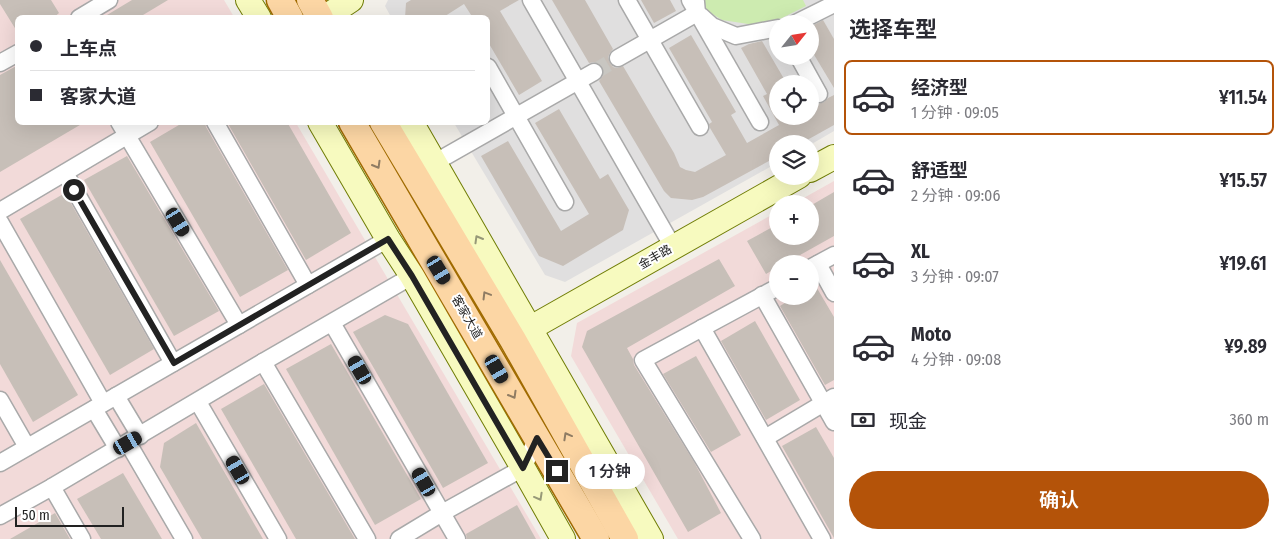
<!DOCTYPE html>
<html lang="zh">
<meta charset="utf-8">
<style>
:root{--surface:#fff;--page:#f2f2f3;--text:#2b2b33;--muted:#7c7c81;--line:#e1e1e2;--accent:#b45309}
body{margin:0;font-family:"Fira Sans Condensed","Noto Sans SC",sans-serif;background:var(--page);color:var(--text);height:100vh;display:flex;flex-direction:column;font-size:19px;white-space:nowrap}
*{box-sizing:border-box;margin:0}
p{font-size:16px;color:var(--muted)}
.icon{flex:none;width:28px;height:28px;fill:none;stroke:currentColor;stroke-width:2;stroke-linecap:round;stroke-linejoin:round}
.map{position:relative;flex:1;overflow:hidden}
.details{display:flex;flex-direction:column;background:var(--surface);width:450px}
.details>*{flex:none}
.top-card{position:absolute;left:15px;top:15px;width:475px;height:110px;border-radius:8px;box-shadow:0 5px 20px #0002;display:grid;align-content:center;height:110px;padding:0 15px;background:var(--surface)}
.needle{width:32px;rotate:60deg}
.buttons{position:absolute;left:769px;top:15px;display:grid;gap:10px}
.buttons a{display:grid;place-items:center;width:50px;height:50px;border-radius:50%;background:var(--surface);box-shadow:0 5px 20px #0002;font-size:25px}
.scale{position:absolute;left:15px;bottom:12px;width:109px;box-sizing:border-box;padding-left:5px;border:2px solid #222;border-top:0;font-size:14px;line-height:18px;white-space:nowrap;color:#222;-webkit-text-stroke:4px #fff;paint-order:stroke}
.end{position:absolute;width:22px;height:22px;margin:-11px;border:6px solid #222;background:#fff;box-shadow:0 0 0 2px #fff}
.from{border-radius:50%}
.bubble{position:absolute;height:35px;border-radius:18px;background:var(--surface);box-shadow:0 5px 20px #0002;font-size:16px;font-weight:600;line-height:35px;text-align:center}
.car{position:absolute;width:15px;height:30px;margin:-15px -8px;border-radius:6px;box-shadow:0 0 4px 1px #0007;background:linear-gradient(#222 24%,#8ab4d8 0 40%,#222 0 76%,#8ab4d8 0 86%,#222 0)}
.top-card b{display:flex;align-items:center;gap:18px;height:48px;font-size:19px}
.top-card b+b{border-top:1px solid var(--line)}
.top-card i{width:12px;height:12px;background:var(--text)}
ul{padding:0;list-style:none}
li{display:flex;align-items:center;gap:15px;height:75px;margin:0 10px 8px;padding:0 5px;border:2px solid transparent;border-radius:8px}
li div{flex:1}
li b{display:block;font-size:19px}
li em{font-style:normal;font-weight:600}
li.active{border-color:var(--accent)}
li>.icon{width:45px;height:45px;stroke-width:1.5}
h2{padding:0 15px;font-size:22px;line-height:60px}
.pay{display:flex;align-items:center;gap:12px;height:55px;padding:0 15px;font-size:19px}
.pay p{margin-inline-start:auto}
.action{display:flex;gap:10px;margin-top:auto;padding:10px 15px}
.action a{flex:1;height:58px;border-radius:30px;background:var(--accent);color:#fff;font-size:20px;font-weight:600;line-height:58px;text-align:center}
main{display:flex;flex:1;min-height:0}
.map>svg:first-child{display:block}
</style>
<main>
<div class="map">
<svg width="834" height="539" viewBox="0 0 834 539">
<rect width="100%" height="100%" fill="#f2efe9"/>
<path fill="#e0dfdf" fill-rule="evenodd" d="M388,0h446v131l-24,14 -32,-1 -1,19 -212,119 -20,-7 -91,-152 34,-1v-104l-97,-1 -6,-11zM778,24h32v32h-32zM778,84h32v32h-32z"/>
<g fill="#f2dad9" fill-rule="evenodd">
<polygon points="0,0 224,0 234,17 18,18 18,122 296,123 541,539 0,539"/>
<path d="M834,181v358h-156l-107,-183 6,-33 200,-111 1,24h32v-32h-17zM778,264h32v32h-32z"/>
</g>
<polygon fill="#cdebb0" points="704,0 803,0 806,6 782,18 755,25 722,20 706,10"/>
<g fill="#c7bfb8">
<polygon points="0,0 51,0 59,13 53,18 18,18 18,33 0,4"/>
<polygon points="132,0 168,0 138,18 102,18"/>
<polygon points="411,0 519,0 500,11 542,81 519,95 488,42 488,18 473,18 464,4 442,18 405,18 406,3"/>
<polygon points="552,0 585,0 613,49 610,53 608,57 610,63 613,67 617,68 623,66 674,153 680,167 686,170 695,172 726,155 710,128 709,124 712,122 669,48 691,35 736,112 731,115 747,143 779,125 763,96 767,94 741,48 749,44 762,41 787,84 778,84 778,116 810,116 810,108 818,104 824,102 828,98 834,95 834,125 800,144 778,144 778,156 703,197 692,200 671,198 664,191 599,81 602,77 604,73 602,67 599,64 595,62 589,63"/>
<polygon points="641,0 670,0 676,11 654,23"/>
<polygon points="823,20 834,39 834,88 810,48 810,27"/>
<polygon points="18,65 18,122 85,122 0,172 0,75"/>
<polygon points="559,109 600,179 608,174 629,210 623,230 563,266 539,256 481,156 508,141 561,231 589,214 535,123"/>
<polygon points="184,122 205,122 206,127 288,270 240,297 150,142"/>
<polygon points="227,122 287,122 351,233 306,260"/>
<polygon points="127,156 219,311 174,336 84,180"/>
<polygon points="834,192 834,236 784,264 778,264 778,267 766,274 747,241 778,224 778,236 810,236 810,206"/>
<polygon points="65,193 154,349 110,375 20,219"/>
<polygon points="719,259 735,286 627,348 633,359 634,365 694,462 721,513 688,532 582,347 587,331"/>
<polygon points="0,260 78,395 33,422 0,364"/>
<polygon points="810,278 811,278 834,317 834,380 825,385 780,306 796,296 810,296"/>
<polygon points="385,315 408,324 488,463 443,488 353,332"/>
<polygon points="755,321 800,400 766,420 721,341"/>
<polygon points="331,344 421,499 375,525 286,369"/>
<polygon points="696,356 741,435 711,452 663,374"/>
<polygon points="264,384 355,539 296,539 221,409"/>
<polygon points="196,423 263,539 202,539 160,467 164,443"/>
<polygon points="816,427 834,458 834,538 782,446"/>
<polygon points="123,473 162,539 101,539 77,499"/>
<polygon points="517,505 536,539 467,539 466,534"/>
<polygon points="55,513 70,539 10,539 43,520"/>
</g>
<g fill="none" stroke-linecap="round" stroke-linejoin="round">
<polyline stroke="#c8c6c1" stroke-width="16" stroke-dasharray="16 8" stroke-linecap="butt" points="594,72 618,58"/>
<g stroke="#a9a9a9" stroke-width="19">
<g id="street">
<polyline points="531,0 673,247"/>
<polyline points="627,0 700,127"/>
<polyline points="690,0 760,122"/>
<polyline points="701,16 712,26 736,36 778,28"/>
<polyline points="79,18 109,0"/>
<polyline points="794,24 834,4"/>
<polyline points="798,56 819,94"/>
<polyline points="618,58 697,13 696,2"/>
<polyline points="0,63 18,53"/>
<polyline points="488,67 565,202"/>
<polyline points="119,122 239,325"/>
<polyline points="215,122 308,285"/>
<polyline points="434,163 594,72"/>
<polyline points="65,173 173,363"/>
<polyline points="0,211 150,122"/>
<polyline points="0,222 103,403"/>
<polyline points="818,264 834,293"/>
<polyline points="810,268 834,255"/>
<polyline points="762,295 834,422"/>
<polyline points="332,323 457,539"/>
<polyline points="702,328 822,539"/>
<polyline points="263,362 367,539"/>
<polyline points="116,396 140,436"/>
<polyline points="0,400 27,447"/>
<polyline points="198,402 278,539"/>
<polyline points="94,409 118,449"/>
<polyline points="765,438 834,397"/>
<polyline points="128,443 184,539"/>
<polyline points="0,463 388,239"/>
<polyline points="52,487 82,539"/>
<polyline points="0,516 52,487 263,362 412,276"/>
<polyline points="399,539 442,513 523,468 537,438"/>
<polyline points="752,539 643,360 778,287"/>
</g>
</g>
<g stroke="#707d05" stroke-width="26">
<g id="secondary">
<polyline points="248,0 259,18"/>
<polyline points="324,18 351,0"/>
<polyline points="320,122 388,239 412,276 523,468 563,539"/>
<polyline points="411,122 651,539"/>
<polyline points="810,170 834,157"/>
<polyline points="516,338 529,329 799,176"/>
</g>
</g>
<g stroke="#a06b00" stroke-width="29">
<g id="primary">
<polyline points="280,0 290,18"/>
<polyline points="310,0 320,18"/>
<polyline points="352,122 596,539"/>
<polyline points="383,122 513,340 625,539"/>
</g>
</g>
<use href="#street" stroke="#fff" stroke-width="16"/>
<use href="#secondary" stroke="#f7fabf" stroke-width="24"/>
<use href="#primary" stroke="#fcd6a4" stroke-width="26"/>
</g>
<defs><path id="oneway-chevron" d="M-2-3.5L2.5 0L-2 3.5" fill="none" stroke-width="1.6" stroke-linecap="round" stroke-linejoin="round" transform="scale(1.25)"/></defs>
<g stroke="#8f7c63">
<use href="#oneway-chevron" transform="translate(377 165) rotate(60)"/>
<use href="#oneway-chevron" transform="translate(486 295) rotate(-121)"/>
<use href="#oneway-chevron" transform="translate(513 395) rotate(60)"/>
<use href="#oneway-chevron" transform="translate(567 436) rotate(-119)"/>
</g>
<g stroke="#979978">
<use href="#oneway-chevron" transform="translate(478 239) rotate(-120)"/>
<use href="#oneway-chevron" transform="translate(539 497) rotate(61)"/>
</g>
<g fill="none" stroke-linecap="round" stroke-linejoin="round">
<polyline stroke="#222" stroke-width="6" points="74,190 174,363 388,239 412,276 523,468 537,438 557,471"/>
</g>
<g text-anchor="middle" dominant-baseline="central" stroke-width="4" stroke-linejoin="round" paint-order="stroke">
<g font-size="12" fill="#222" stroke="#fff">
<text transform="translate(655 257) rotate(-30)">金丰路</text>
<text transform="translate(467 317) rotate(60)">客家大道</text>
</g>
</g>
</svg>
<div class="buttons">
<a><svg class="needle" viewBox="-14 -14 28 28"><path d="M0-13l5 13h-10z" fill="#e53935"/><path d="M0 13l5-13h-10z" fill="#7c7c81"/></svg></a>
<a><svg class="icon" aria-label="locate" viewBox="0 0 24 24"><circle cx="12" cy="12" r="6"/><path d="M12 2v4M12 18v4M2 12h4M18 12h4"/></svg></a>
<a><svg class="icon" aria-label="layers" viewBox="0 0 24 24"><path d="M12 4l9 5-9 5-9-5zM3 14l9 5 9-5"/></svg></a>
<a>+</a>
<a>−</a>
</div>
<div class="scale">50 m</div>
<i class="end from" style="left:74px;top:190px"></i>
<i class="end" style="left:557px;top:471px"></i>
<div class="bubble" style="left:575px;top:454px;width:70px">1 分钟</div>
<i class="car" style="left:178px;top:222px;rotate:149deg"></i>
<i class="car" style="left:439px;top:270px;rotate:149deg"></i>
<i class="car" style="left:497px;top:369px;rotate:150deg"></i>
<i class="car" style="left:360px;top:370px;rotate:330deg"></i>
<i class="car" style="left:128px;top:443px;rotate:60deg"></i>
<i class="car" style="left:238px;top:470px;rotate:330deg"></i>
<i class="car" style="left:424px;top:482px;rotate:330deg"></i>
<div class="top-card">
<b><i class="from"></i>上车点</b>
<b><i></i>客家大道</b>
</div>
</div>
<section class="details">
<h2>选择车型</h2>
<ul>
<li class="active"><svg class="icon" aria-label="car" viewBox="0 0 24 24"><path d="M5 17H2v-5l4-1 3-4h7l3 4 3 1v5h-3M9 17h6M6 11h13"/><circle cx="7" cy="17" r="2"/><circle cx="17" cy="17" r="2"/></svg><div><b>经济型</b><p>1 分钟 · 09:05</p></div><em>¥11.54</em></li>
<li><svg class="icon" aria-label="car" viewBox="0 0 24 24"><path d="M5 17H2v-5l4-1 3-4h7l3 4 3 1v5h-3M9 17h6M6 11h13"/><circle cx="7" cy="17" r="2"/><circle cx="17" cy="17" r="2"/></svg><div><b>舒适型</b><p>2 分钟 · 09:06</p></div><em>¥15.57</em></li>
<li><svg class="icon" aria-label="car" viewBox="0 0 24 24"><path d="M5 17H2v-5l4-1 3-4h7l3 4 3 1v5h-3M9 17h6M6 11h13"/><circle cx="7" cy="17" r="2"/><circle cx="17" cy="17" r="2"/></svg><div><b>XL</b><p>3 分钟 · 09:07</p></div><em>¥19.61</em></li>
<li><svg class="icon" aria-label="car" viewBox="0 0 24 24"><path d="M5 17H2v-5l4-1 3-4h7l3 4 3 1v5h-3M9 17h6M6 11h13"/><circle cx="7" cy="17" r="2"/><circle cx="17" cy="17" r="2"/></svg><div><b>Moto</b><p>4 分钟 · 09:08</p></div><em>¥9.89</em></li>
</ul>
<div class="pay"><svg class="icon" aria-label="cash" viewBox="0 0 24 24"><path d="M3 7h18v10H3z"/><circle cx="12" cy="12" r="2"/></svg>现金<p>360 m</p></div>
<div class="action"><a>确认</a></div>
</section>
</main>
